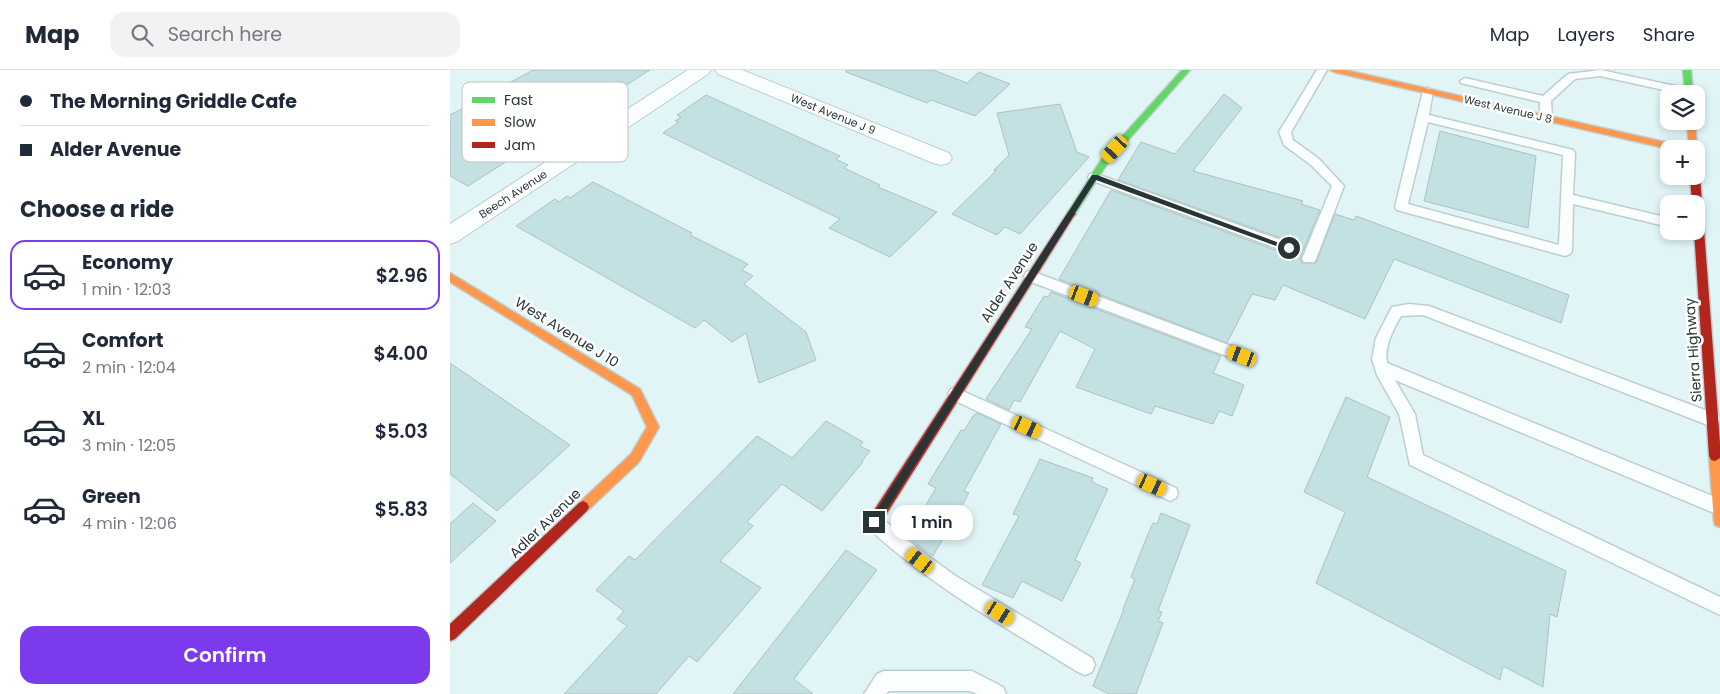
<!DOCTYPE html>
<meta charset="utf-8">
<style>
:root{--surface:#fff;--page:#f2f2f3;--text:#1f2937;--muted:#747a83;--line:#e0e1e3;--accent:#7c3aed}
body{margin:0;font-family:Poppins,sans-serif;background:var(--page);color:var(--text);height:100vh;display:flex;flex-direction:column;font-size:19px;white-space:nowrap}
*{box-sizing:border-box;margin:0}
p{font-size:16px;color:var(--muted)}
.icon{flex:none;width:28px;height:28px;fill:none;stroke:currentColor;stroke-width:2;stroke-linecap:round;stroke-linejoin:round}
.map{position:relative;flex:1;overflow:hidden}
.side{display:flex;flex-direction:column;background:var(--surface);width:450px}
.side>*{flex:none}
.top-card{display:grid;align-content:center;height:110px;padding:0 20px;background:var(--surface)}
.tools{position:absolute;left:1210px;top:15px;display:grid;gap:10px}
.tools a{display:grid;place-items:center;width:45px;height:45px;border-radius:10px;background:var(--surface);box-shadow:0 2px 8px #0003;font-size:25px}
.end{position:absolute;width:22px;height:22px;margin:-11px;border:6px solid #273536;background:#fff;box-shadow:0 0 0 2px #fff}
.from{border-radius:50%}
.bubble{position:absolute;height:35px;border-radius:15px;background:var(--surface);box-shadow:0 2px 8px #0003;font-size:16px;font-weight:600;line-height:35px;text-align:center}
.car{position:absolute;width:15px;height:30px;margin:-15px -8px;border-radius:6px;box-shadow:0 0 4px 1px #0007;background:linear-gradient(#f5c518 24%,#345 0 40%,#f5c518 0 76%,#345 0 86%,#f5c518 0)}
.top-card b{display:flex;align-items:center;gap:18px;height:48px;font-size:19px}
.top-card b+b{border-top:1px solid var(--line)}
.top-card i{width:12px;height:12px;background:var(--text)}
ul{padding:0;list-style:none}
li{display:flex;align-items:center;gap:15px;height:70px;margin:0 10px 8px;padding:0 10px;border:2px solid transparent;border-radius:15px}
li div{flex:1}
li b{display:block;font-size:19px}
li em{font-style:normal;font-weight:600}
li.selected{border-color:var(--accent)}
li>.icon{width:45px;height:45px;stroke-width:1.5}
h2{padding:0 20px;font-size:22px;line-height:60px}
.cta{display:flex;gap:10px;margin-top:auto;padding:10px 20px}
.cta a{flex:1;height:58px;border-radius:15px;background:var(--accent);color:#fff;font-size:20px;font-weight:600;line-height:58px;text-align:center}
header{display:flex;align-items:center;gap:30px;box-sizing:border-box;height:70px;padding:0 25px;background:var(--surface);border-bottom:1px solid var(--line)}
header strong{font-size:24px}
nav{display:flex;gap:28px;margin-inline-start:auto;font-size:18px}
.search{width:350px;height:45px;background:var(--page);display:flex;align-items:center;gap:12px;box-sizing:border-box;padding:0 18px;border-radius:15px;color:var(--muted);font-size:19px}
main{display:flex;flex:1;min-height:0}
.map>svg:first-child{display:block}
</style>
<header>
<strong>Map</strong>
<div class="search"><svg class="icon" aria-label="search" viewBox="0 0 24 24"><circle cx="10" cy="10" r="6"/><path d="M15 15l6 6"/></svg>Search here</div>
<nav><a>Map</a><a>Layers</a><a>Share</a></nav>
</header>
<main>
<section class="side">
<div class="top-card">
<b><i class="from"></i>The Morning Griddle Cafe</b>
<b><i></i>Alder Avenue</b>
</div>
<h2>Choose a ride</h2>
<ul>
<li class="selected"><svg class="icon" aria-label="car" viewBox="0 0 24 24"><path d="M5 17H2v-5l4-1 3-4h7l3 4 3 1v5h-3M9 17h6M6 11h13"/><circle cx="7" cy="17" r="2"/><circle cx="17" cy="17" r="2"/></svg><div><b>Economy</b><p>1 min · 12:03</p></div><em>$2.96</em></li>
<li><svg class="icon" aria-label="car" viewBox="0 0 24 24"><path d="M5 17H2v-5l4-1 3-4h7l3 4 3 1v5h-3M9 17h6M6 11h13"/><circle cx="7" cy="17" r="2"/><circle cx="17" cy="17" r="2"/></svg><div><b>Comfort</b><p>2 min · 12:04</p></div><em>$4.00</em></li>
<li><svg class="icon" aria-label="car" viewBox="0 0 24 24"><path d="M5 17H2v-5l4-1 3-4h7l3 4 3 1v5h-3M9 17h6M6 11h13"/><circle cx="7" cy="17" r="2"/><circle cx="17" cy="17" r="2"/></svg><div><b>XL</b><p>3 min · 12:05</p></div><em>$5.03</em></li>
<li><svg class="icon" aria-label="car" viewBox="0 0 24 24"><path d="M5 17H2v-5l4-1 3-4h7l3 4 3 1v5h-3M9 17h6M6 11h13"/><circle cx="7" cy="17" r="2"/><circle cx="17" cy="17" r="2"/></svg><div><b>Green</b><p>4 min · 12:06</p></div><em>$5.83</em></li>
</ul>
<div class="cta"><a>Confirm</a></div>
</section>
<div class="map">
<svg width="1270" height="624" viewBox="0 0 1270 624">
<rect width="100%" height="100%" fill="#e1f5f6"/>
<g fill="#c3e0e2" stroke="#b0c0c0">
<polygon points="83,0 200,0 18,116 0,106 0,45"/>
<polygon points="396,0 483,0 517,13 529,2 560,14 525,46 481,30 477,33 396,2"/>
<polygon points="774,24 792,38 743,101 853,131 851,134 870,140 850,188 852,193 866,193 885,144 904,150 906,146 1119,225 1111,253 944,189 915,249 833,215 825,230 802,224 777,273 609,209 661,120 833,183 846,182 848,177 845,173 668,110 691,72 725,84"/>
<polygon points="256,25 390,86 386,89 398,95 394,98 430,115 428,117 487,142 440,187 379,158 390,149 213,63 229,52 225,51 231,47 227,45"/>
<polygon points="610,34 627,82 639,87 570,164 555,157 547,165 502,144 542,105 546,100 544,100 559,85 547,43"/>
<polygon points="990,61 1086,86 1078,158 974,131"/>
<polygon points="143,112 242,163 240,165 298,194 292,200 303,206 294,214 356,262 366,290 309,313 296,263 282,272 254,250 245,258 66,156 105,129 109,132 117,126 120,128"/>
<polygon points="601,222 771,286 763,303 794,315 782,346 769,341 763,354 705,336 701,344 626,317 645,279 610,261 570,332 564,330 559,340 536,329 582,259 575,257 594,226 598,227"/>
<polygon points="0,293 120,375 47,441 0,404"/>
<polygon points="896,327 940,347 917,407 1116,501 1107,547 1100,544 1093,617 1053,596 1050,610 866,513 895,442 854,422"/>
<polygon points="527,343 551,354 514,421 519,423 483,486 457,467 486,418 478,414 511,360 514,361 523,346"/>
<polygon points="376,351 413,372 410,376 420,381 412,391 413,392 372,441 332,414 297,452 303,456 270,491 311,518 247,592 239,586 206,624 114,624 177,556 167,549 174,541 146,520 179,486 185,490 307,366 342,388"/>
<polygon points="590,389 643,408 642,411 646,414 658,419 625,490 631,493 612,531 572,511 563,528 532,515 569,446 563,444"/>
<polygon points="23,433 46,451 0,493 0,454"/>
<polygon points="711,443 740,455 708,541 712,542 708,551 713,553 686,624 659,624 643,616 674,539 673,539 685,509 681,507 698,464 703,453 707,454"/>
<polygon points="396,480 427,500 344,609 363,624 283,624"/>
</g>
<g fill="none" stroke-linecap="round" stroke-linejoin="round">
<g stroke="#bececf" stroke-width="3">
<g id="lane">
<polygon points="867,0 877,0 841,62 843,70 869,89 894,116 866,189 864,192 854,192 852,189 882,116 861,95 834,75 829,62"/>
<polygon points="1151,0 1239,19 1244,22 1243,24 1232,24 1150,6 1125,9 1101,31 1102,48 1096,52 1090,48 1090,32 1011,13 1010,11 1015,8 1093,26 1118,4"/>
<path d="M978,18l5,3 -4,24 144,35 2,3 -2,42 96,23v9l-96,-23 -1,47 -2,3 -5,2 -168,-46 -2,-3 28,-116zM978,52l135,33 -4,90 -151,-41z"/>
<polygon points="644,103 844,175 846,178 844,181 834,181 640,110 638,107 640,104"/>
<polygon points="581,201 797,282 799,286 797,290 792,292 787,290 576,210 574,206 576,202"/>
<path d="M959,234l20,2 289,109 2,3 -2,7 -5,2 -290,-112 -22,1c-8,14 -17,30 -14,47l333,136 -1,16 -324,-135 20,34 8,41 297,142v18l-310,-150 -11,-51 -22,-39 -5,-16 4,-21 16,-31z"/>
<polygon points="506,318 726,418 728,423 726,428 720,431 714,428 501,329 498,324 501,319"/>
<path d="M424,444l6,2 23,21 51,38 138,83 3,7 -3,7 -7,3 -7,-3c-73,-45 -147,-86 -210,-144l-2,-6 2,-6z"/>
<polygon points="434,601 522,601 553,617 556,624 527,624 520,621 439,621 436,624 414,624 427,604"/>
</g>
</g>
<g stroke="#bececf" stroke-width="2">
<g id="street">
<polygon points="238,0 261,0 258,4 8,171 0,174 0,154"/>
<polygon points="265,0 292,0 499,83 502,88 499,93 491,95 483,93 268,4"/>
</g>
</g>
<g stroke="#bececf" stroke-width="3">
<g id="fast">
<polygon points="732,0 740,0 657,94 624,146 618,146 618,142 651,90"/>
<polygon points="1233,0 1241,0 1243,24 1235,24"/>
</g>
</g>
<g stroke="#bececf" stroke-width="3">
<g id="slow">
<polygon points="880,0 895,0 1232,76 1236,79 1219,79 884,2"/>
<polygon points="1237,51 1245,51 1247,79 1246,81 1246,79 1239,79"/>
<polygon points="0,203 190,319 209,357 189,392 137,441 133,443 129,441 127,437 129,433 181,384 197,357 182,325 0,212"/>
<polygon points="1265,381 1270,384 1270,457 1265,455 1264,451 1259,386 1261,382"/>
</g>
</g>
<g stroke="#bececf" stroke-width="3">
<g id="jam">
<polygon points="1246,103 1250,106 1270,373 1270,388 1265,391 1261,390 1259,386 1244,161 1246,161 1246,134 1242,134 1240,106 1246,106"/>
<polygon points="621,141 626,144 624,146 429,456 424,458 419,456 418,452 419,448 618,142"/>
<polygon points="133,431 137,433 139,437 137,441 5,569 0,571 0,554 129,433"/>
</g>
</g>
<use href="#lane" fill="#fafefe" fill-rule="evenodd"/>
<use href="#street" fill="#fafefe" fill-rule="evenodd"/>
<use href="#fast" fill="#63d668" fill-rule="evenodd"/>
<use href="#slow" fill="#ff974d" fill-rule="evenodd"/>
<use href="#jam" fill="#b3261e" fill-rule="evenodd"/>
</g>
<polygon fill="#273536" points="642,105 647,105 843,178 837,180 646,110 427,455 421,455 421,449"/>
<g text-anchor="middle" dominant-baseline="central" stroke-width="5" stroke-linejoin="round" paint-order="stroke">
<g font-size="11" fill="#273536" stroke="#fff">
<text transform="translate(1058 39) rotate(13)">West Avenue J 8</text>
<text transform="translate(383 44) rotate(22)">West Avenue J 9</text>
<text transform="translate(63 124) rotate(-33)">Beech Avenue</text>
</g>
<g font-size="14" fill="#273536" stroke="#fff">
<text transform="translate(559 212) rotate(-57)">Alder Avenue</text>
<text transform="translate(117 262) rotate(32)">West Avenue J 10</text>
<text transform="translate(1243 280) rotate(-94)">Sierra Highway</text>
<text transform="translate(95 453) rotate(-44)">Adler Avenue</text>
</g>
</g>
<rect x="12" y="12" width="166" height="80" rx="8" fill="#fff" stroke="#bec2c3" stroke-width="1"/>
<rect x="22" y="27" width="23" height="6" fill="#63d668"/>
<rect x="22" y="49" width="23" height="7" fill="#ff974d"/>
<rect x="22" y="72" width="23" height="6" fill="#b3261e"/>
<g font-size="14" fill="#273536">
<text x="54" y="35">Fast</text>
<text x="54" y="57">Slow</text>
<text x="54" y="80">Jam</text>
</g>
</svg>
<div class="tools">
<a><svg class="icon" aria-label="layers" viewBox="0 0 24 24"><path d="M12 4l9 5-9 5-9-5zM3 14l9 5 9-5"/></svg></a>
<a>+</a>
<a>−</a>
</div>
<i class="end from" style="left:839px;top:178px"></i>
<i class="end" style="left:424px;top:452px"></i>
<div class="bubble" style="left:441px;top:435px;width:82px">1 min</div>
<i class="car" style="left:665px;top:79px;rotate:222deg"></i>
<i class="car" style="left:634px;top:226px;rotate:111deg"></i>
<i class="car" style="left:792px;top:286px;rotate:291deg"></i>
<i class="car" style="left:577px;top:357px;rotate:115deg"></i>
<i class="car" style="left:702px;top:415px;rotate:115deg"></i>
<i class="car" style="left:470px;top:491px;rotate:308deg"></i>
<i class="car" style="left:550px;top:543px;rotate:122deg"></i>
</div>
</main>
